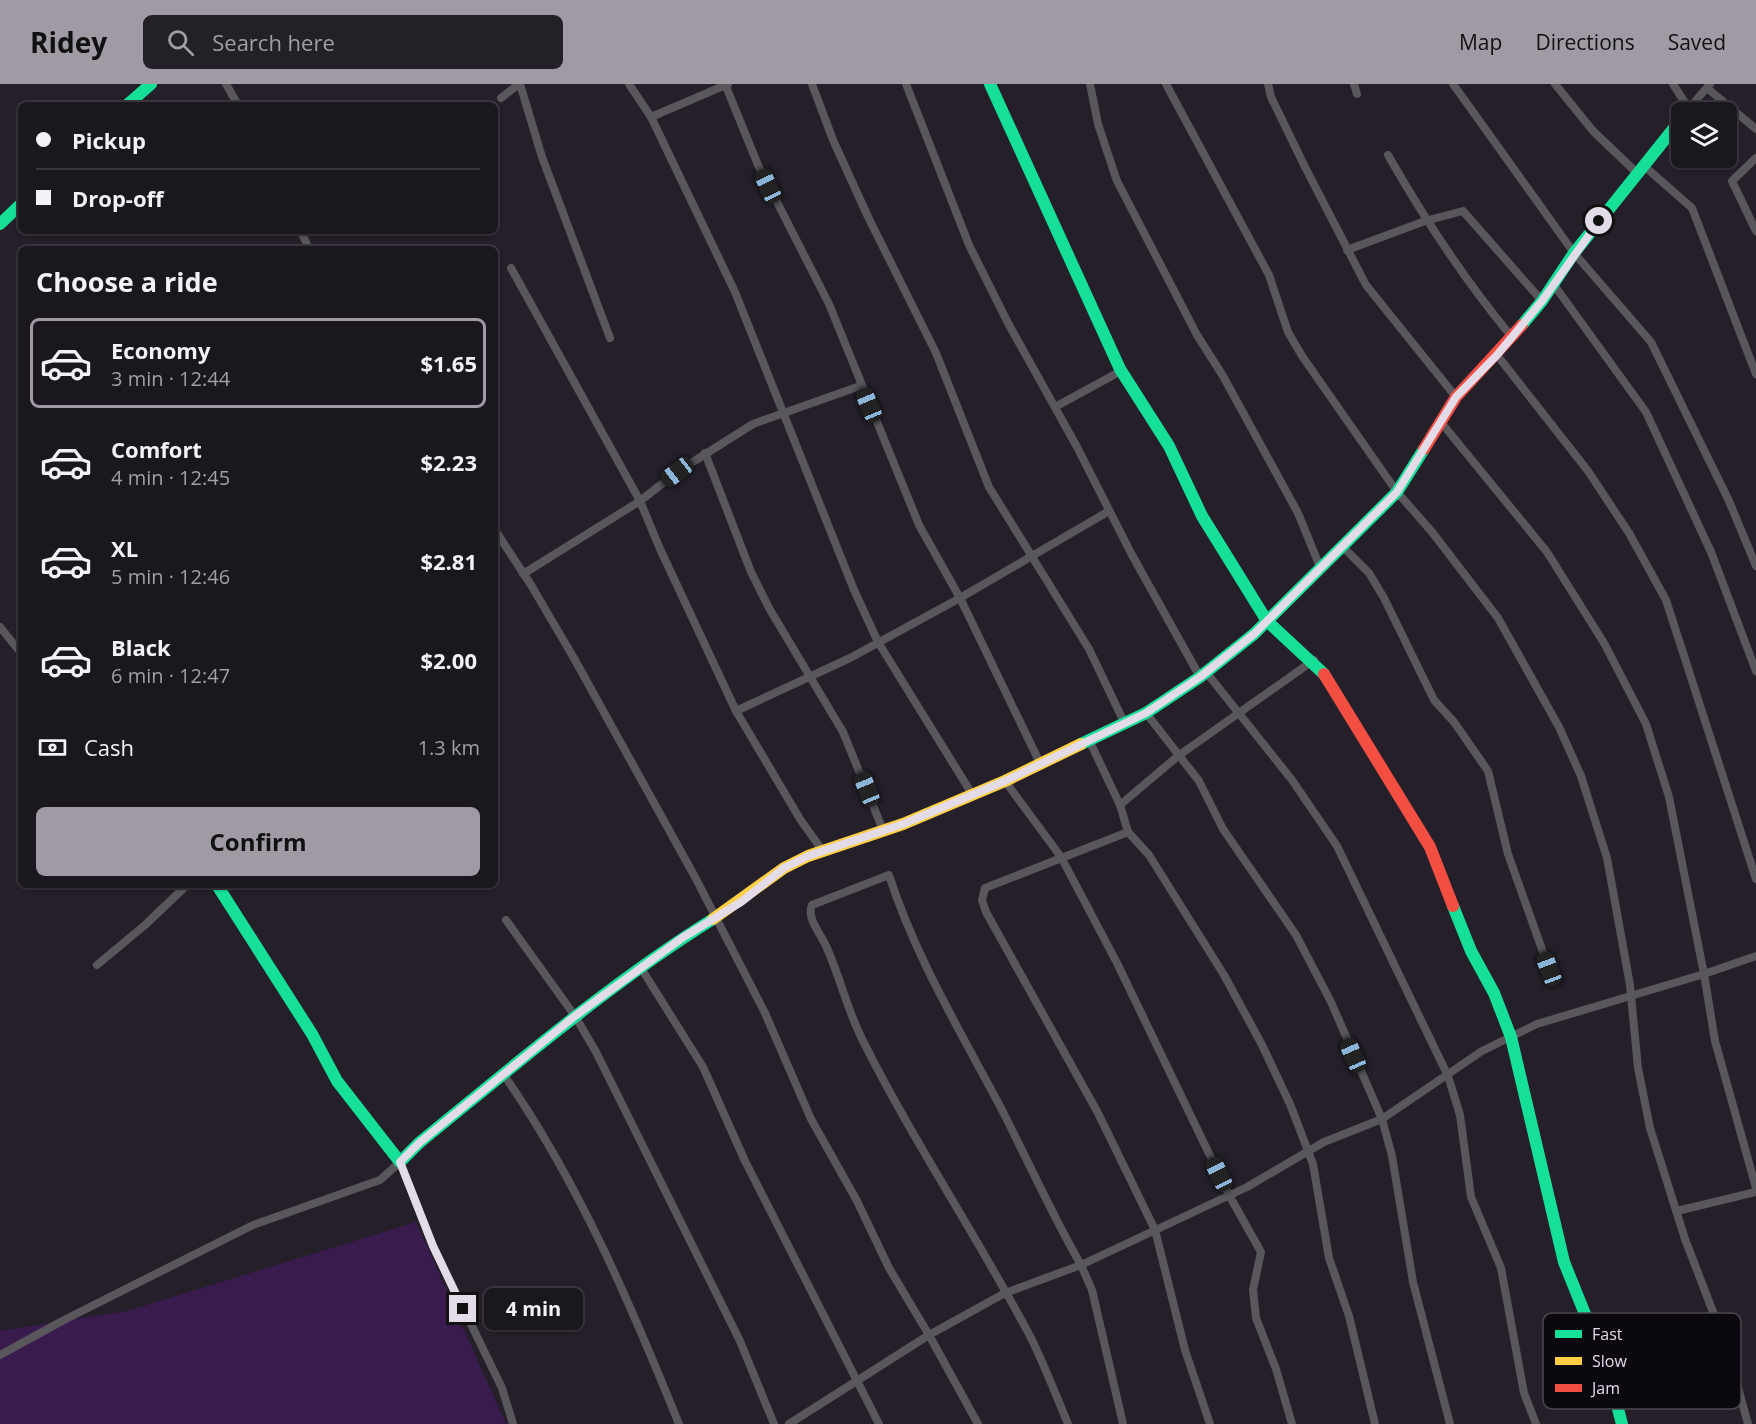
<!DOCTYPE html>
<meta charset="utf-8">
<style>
:root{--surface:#1b171f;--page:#242028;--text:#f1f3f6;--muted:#a09fa4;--line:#39363d;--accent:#a09aa5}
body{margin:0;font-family:"Open Sans",sans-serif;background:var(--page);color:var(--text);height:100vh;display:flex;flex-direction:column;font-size:22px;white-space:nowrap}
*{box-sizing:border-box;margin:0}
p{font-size:20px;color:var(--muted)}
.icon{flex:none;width:33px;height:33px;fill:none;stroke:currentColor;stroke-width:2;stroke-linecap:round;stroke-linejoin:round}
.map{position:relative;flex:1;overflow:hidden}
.details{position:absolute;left:18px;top:162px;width:480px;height:642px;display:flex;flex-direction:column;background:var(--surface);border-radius:9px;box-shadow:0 2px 4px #0004,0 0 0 2px var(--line)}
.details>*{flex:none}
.guide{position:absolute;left:18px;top:18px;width:480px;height:132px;border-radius:9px;box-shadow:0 2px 4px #0004,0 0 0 2px var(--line);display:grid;align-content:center;height:132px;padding:0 18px;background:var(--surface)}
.buttons{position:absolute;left:1671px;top:18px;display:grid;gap:12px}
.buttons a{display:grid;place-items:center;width:66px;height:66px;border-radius:9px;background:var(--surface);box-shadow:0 2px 4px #0004,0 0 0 2px var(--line);font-size:30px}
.end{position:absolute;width:27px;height:27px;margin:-14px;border:8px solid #e3dce8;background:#111;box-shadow:0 0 0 3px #111}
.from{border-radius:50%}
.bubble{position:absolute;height:42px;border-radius:9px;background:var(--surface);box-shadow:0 2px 4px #0004,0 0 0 2px var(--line);font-size:20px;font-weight:700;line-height:42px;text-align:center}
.car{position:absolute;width:18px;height:36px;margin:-18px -9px;border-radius:8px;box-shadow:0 0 4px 2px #0007;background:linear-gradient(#222 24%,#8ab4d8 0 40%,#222 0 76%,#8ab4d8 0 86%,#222 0)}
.guide b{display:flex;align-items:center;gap:21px;height:57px;font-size:22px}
.guide b+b{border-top:2px solid var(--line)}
.guide i{width:15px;height:15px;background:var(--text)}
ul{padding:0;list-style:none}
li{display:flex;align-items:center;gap:18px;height:90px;margin:0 12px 9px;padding:0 6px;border:3px solid transparent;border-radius:9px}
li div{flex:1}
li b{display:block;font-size:22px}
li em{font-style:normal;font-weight:700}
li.active{border-color:var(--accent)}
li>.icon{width:54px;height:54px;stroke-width:1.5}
h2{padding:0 18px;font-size:27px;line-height:72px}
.pay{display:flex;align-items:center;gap:15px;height:66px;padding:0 18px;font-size:22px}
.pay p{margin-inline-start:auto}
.action{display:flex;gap:12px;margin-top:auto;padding:12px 18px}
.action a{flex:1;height:69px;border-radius:9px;background:var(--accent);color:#111;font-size:24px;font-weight:700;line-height:69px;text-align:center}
header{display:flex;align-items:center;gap:36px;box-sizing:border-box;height:84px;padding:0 30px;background:var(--accent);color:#111}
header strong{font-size:28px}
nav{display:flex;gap:33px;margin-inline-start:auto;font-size:21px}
.search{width:420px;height:54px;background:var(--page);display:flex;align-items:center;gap:15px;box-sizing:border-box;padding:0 21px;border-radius:9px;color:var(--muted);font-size:22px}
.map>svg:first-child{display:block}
</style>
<header>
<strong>Ridey</strong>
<div class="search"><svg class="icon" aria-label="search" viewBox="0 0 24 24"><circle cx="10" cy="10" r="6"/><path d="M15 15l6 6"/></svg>Search here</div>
<nav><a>Map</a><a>Directions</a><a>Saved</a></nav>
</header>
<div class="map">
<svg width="1756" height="1340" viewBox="0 0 1756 1340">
<rect width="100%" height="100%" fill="#241f29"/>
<polygon fill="#3a1b4e" points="416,1138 506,1340 0,1340 0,1247 127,1227"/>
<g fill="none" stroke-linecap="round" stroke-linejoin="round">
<g stroke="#59575c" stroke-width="8">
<polyline points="226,0 238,21"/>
<polyline points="520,0 542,73 610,254"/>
<polyline points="629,0 651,33"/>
<polyline points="725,0 758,81 829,220 919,441 960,514 1109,427"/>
<polyline points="728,0 651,33 735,208 854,506 878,558 972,710"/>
<polyline points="812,0 833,56 869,135 936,269 989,403 1089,565 1124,638"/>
<polyline points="906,0 969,161 1008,239 1077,363 1132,471 1200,593"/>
<polyline points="1090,0 1098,40 1117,97 1197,251 1223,292 1298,429 1320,483"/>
<polyline points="1166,0 1269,191 1288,248 1302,272 1397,408 1432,448 1498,534 1559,643 1581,692 1607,774 1630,901 1638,984 1650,1044 1685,1155 1728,1267 1748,1340"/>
<polyline points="1268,0 1271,13 1305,83 1366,201 1456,313"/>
<polyline points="1354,0 1357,10"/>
<polyline points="1453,0 1574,169 1651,258 1729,417 1756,482"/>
<polyline points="1555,0 1593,47 1637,89"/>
<polyline points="1673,0 1689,25"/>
<polyline points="1707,4 1756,45"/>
<polyline points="501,14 519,0"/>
<polyline points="1686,28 1710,0"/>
<path d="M1388,71c37,65 76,124 123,181"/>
<polyline points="1756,74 1732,97 1756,147"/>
<polyline points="1643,81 1692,124 1756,290"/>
<polyline points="301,147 309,165"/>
<polyline points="1347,166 1425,137 1463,127 1542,217"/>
<polyline points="511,184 640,417 660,465 736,627"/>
<polyline points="1554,201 1646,328 1711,468 1756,587"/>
<polyline points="1497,271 1588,387 1629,449 1666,516 1756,795"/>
<polyline points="1055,323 1121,287"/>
<polyline points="1440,337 1547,468 1604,559 1646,640 1669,713 1704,890 1756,872"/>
<polyline points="705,369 751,488 769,524 843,648 883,746"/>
<polyline points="495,446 531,501 575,576 695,793 765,929 811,1035 857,1117 889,1184 929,1251 789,1340"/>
<polyline points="1342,462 1369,489 1384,514 1434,616 1454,638 1488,687 1508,770 1549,885"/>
<polyline points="523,490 640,417 677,388 753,340 860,302"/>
<polyline points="0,543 21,569"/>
<polyline points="1314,576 1178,672 1120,721 1128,748 1149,771 1224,891 1261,959 1290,1020 1313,1080 1329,1174 1349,1232 1375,1340"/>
<polyline points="1206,588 1292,696 1337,762 1448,992 1460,1031 1471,1113 1501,1184 1524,1309 1536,1340"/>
<polyline points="1146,629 1199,697 1223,745 1296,851 1331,918 1382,1035 1392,1072 1413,1198 1450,1340"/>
<polyline points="1089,656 1120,721"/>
<polyline points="1005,697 1061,773 1117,879 1229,1111 1261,1168 1253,1206 1256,1234 1276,1285 1292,1340"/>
<polyline points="1128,748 985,804 982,816 986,828 1098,1029 1155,1146 1185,1266 1210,1340"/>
<polyline points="822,766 800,735 736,627 850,574 960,514 1040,679"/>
<polyline points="506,836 575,932 596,968 740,1257 774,1340"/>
<polyline points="97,881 145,841 187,801"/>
<polyline points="641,884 703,983 745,1077 879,1340"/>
<path d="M504,991c75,108 126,228 175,349"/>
<polyline points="1677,1127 1756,1108"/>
<polyline points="0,1271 64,1236 253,1141 380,1096 400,1078 433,1162 502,1304 513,1340"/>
<path d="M978,1340l-49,-89 76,-42 76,-28c-29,-50 -53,-104 -79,-155 -41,-78 -86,-151 -113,-235l-77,30c-6,13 9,29 14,41 14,31 21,63 36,93 51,102 115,197 168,297 14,28 26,59 38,88"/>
<polyline points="1123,1340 1092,1206 1081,1181 1247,1103 1324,1058 1382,1035 1482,967 1537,940 1704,890 1715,957 1756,1104"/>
</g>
<g stroke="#16e098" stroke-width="12">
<polyline points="990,0 1120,285 1169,362 1202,432 1267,537 1324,590"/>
<polyline points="127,21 151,0"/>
<polyline points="0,140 21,120"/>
<polyline points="1522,241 1542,217 1574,169 1682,34"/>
<polyline points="1081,660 1146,629 1200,593 1254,550 1397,408 1424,365"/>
<path d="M217,801l95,149 25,47 63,81 19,-19c96,-78 190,-159 294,-224"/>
<polyline points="1453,822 1471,867 1494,909 1511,953 1564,1178 1608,1287 1622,1340"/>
</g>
<polyline stroke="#ffcf43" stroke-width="12" points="713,835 784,784 808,772 903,740 1005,697 1081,660"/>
<g stroke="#f24e42" stroke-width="12">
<polyline points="1424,365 1456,313 1522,241"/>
<polyline points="1324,590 1430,763 1453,822"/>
</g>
</g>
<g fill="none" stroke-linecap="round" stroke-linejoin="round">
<polyline stroke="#e3dce8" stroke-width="8" points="463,1225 433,1162 400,1078 419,1059 575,932 682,854 741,818 784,784 808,772 903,740 1005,697 1146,629 1200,593 1254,550 1397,408 1456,313 1497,271 1542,217 1599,137"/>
</g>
<rect x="1543" y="1229" width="198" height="96" rx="9" fill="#0c080f" stroke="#4c4850" stroke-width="1.5"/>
<rect x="1555" y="1246" width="27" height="8" fill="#16e098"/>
<rect x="1555" y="1273" width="27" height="8" fill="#ffcf43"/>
<rect x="1555" y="1300" width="27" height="8" fill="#f24e42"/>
<g font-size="16" fill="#e3dce8">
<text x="1592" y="1256">Fast</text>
<text x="1592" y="1283">Slow</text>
<text x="1592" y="1310">Jam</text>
</g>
</svg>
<div class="buttons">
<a><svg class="icon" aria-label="layers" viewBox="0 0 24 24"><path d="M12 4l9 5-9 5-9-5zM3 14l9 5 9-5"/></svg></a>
</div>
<i class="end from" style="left:1599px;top:137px"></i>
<i class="end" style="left:463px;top:1225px"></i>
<div class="bubble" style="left:484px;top:1204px;width:99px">4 min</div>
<i class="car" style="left:768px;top:102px;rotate:335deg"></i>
<i class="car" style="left:869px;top:321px;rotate:337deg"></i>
<i class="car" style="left:677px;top:388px;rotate:232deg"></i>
<i class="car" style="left:867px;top:705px;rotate:338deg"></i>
<i class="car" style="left:1549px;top:885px;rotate:339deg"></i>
<i class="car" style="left:1353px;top:971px;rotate:336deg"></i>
<i class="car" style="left:1219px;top:1090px;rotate:334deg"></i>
<div class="guide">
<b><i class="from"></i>Pickup</b>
<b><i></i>Drop-off</b>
</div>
<section class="details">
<h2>Choose a ride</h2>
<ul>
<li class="active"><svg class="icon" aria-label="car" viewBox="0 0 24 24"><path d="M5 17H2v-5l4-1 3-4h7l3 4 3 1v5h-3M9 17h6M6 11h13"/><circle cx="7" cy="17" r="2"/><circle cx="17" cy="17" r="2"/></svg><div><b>Economy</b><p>3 min · 12:44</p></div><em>$1.65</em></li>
<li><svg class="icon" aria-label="car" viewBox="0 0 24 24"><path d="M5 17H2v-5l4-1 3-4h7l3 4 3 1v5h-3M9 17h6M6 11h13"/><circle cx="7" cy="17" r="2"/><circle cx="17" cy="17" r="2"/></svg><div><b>Comfort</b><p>4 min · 12:45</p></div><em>$2.23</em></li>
<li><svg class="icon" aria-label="car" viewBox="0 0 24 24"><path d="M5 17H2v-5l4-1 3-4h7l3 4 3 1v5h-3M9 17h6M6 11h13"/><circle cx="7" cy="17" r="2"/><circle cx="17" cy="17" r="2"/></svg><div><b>XL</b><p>5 min · 12:46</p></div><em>$2.81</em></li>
<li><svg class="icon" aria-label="car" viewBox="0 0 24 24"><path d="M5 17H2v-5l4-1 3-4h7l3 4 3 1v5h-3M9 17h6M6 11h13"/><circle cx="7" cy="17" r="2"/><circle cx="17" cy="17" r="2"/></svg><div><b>Black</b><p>6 min · 12:47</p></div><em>$2.00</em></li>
</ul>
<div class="pay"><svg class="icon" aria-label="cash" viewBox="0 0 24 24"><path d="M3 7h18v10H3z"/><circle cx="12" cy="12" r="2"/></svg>Cash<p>1.3 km</p></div>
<div class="action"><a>Confirm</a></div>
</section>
</div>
